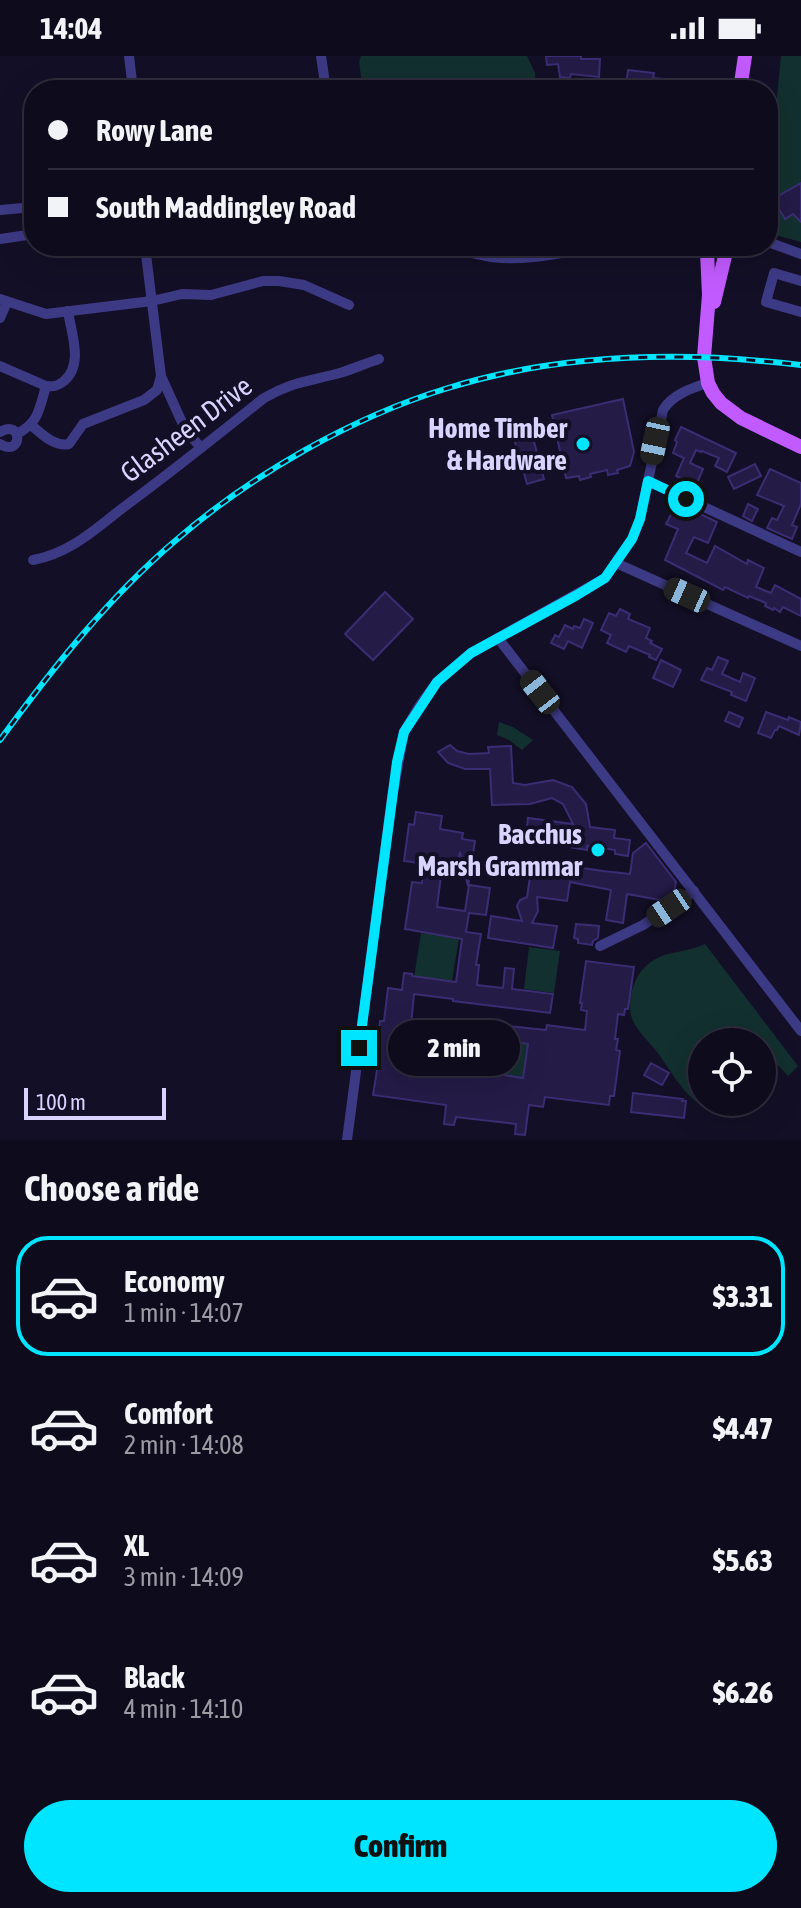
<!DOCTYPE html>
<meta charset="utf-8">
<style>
:root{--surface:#0e0b1c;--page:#171425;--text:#f1f3f6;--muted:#9b9ba3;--line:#2e2b3b;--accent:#00e5ff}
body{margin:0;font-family:"Asap Condensed",sans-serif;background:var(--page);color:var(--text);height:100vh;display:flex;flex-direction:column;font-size:30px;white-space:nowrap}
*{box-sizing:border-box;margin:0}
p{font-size:26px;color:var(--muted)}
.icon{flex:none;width:44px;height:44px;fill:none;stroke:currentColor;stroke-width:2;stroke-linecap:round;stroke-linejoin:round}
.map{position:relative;height:1084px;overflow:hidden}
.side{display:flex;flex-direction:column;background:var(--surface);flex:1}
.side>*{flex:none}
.guide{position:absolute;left:24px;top:24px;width:754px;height:176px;border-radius:32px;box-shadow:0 8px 32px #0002,0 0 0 2px var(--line);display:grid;align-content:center;height:176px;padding:0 24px;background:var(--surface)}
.controls{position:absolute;left:688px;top:972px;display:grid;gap:16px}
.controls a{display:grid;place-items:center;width:88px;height:88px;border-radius:50%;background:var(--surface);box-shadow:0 8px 32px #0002,0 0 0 2px var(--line);font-size:40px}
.scale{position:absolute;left:24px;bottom:20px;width:142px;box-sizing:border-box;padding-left:8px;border:4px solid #d9d4ff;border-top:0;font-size:22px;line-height:28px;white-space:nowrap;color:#d9d4ff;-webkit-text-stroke:6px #130f26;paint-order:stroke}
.end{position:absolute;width:36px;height:36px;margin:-18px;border:10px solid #00e5ff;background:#111;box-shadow:0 0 0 4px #111}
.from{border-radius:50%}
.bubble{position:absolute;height:56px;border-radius:28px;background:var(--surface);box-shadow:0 8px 32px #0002,0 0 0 2px var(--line);font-size:26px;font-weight:800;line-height:56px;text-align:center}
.car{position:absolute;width:24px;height:48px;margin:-24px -12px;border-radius:10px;box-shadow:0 0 6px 2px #0007;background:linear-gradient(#222 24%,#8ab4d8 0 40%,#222 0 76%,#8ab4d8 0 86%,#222 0)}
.guide b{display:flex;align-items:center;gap:28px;height:76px;font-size:30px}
.guide b+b{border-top:2px solid var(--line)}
.guide i{width:20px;height:20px;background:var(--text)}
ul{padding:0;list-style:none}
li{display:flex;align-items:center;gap:24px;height:120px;margin:0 16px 12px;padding:0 8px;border:4px solid transparent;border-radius:32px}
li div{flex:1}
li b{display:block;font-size:30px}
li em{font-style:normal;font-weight:800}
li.selected{border-color:var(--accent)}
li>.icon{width:72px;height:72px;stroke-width:1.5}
h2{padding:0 24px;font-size:36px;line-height:96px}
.action{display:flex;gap:16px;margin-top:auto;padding:16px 24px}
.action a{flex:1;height:92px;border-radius:48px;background:var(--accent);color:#111;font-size:32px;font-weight:800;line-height:92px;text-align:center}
.status{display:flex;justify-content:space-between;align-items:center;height:56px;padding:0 40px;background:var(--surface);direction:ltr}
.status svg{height:22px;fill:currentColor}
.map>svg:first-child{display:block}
</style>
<div class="status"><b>14:04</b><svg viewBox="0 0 49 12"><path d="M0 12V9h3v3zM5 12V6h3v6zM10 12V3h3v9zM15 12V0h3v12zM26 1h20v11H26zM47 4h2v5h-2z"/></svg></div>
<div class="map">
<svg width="801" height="1084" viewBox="0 0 801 1084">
<rect width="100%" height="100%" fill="#130f26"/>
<g fill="#12302f">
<polygon points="361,0 527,0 535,17 536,34 363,34 359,6"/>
<polygon points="781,0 801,0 801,186 768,177 768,131"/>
<polygon points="499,666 513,671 533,684 522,694 509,684 497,679"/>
<polygon points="421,877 459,882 452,925 414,921"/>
<path d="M705,888l93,122 -10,10 -14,-15 -2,17 -10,16v-52h-60v60h50c-16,12 -42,10 -58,-2 -12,-10 -25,-31 -34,-44 -8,-11 -21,-23 -27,-35 -7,-15 -1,-40 10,-52 20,-21 40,-14 62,-25z"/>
<polygon points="529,891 560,895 554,937 524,933"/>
<polygon points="442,977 471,980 471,984 501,987 502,984 528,988 523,1022 497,1018 499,1008 468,1013 437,1014"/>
</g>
<g fill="#241b47" stroke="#3b2d73" stroke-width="2" fill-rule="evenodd">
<polygon points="546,0 581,0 581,3 600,3 599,21 571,18 570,22 560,21 558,8 547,9"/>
<polygon points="628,14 654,17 653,22 663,23 662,34 625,34"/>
<polygon points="801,127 801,166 793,158 785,163 773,143"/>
<polygon points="623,343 634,396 630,410 617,414 618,417 608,419 607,414 590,418 591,421 580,424 579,420 566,422 552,359"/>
<polygon points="529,367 544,423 527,428 511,372"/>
<polygon points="681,371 736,397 727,416 715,410 719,402 702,395 701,396 696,394 690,407 703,413 694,434 685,431 687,425 676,420 684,402 673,397 677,386 675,384"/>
<polygon points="755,408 761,420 734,433 728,421"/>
<polygon points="770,413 801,427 801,448 792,469 797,471 792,483 767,472 772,462 777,464 784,450 757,439"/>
<polygon points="677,447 717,466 708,487 694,481 686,497 707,507 715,490 747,508 748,504 764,512 756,531 771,537 775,529 801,543 801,560 783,551 780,556 774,552 773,554 765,550 766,547 749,540 748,542 725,531 723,534 665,504 678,473 666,468"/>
<polygon points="748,448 758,453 752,465 743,460"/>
<polygon points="385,536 413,563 373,604 345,578"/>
<polygon points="620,553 630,558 628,563 650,572 646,582 652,585 650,587 662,593 656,604 649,601 650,599 629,590 626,596 607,587 611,579 601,574 609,557 616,560"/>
<polygon points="584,563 593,567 582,592 568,585 564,593 551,587 555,579 559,581 565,569 573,573 574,570 580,572"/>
<polygon points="718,601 728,605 722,618 740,626 743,617 755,622 746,645 731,639 732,636 701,624 707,612 712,614"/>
<polygon points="661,604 681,614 673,631 653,622"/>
<polygon points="729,656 743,662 739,671 725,665"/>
<polygon points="766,656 788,664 789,661 801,666 799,679 779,670 777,674 775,674 771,682 758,677"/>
<polygon points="450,689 457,695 469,698 489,697 488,691 511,690 513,727 525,729 553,724 572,731 586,748 590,771 615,774 614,782 630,784 628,800 615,798 615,794 587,790 587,794 551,788 551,784 526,780 528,762 573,768 563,748 552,742 530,748 492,749 490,713 465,713 448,707 438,696"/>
<path d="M416,756l26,4 -2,13 23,4 -1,6 13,2 -7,45 -8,-34 -5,26 -14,-2 -4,31 28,4 4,-26 21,3 -4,27 -17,-2 -3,19 15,2 -5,31h3l-2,20 26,3 2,-20 9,1 -2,20 41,5 -3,19 -97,-12v-2l-39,-5 -3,31 32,4 1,-10 102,11 1,-5 38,5 2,-19 -6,-1 1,-7h-2l6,-42 48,6 -6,42h-3l-1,6 -6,-1 -3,25h3l-2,11 4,1 -6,45h-4l-1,9 -64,-8 -2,10 -14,-2 -4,30 -10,-1 1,-10 -60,-7 -2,8 -10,-1 2,-19 -73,-10 5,-31h-3l5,-43h4l4,-33 14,2 2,-17 8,1v2l44,6 6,-43 -57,-10 7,-47 10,1 2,-17 -7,-1 1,-2 -14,-2 5,-37 5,1zM442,977l28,3v4l32,3v-3l26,4 -5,34 -26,-4 2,-11 -30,-4 -1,10 -30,-4z"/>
<polygon points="646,787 676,826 674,839 665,845 627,838 623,867 606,864 611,834 570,826 567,845 537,841 538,855 532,867 557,870 553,892 488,882 491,860 522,865 517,850 520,844 527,841 532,808 549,811 549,807 603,815 630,818 633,797"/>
<polygon points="576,868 599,870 598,882 593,885 592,889 578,887 578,883 574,882"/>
<polygon points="651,1007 669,1017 662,1029 644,1019"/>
<polygon points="633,1037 683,1043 682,1045 686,1045 684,1062 631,1056"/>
</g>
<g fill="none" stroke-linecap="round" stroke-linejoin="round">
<g stroke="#3d3a85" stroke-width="10">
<polyline points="129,0 133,34"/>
<polyline points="321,0 326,34"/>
<polyline points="0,154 34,151"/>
<polyline points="0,183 34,178"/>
<polyline points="768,186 801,198"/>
<path d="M447,190c15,4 29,9 44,11 36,5 73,-5 109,-11"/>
<polyline points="699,190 701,192"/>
<polyline points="731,192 741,190"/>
<polyline points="801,225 774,217 766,246 801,256"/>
<polyline points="0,243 46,258 152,245 182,238 211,239 263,225 279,225 304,229 349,249"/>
<polyline points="0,262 7,246"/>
<path d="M0,310l46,20c8,1 12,0 18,-5 20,-17 7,-48 4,-70"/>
<polyline points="161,320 185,373 201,392"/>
<path d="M31,369c11,9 23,22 38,19l14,-20 61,-24 13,-10 4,-14 -16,-130"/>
<path d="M0,376c23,-14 23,26 0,12"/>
<path d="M17,378c22,-12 22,-24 29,-48"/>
<polyline points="648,425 801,496"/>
<path d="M33,504c39,-7 64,-33 95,-56 46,-34 91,-70 136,-106 29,-17 48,-17 79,-26 12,-4 24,-9 36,-13"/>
<polyline points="616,507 801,590"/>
<polyline points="498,582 801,975"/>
<polyline points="600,890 643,869 694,835"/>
<path d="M347,1084l45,-342 12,-66 16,-27 17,-23 34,-29 134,-75 27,-39 8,-20 23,-109c9,-15 28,-22 45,-27"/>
</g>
<g stroke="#c25bff" stroke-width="14">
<polyline points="740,34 745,0"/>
<polyline points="707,196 709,239 704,301 708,327 713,337 721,347 741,362 801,391"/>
<polyline points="714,246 726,196"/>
</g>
<g stroke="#00e5ff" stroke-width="6">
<path id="rail" d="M0,684c52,-71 108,-142 175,-199 76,-66 177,-124 273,-153 113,-35 236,-37 353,-23"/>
</g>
<use href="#rail" stroke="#130f26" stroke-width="3" stroke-dasharray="9" stroke-linecap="butt"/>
</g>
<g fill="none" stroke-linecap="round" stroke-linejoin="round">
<polyline stroke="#00e5ff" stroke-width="10" points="359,992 397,706 404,676 437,626 471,597 577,539 605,522 632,483 640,463 648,425 686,443"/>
</g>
<g fill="#00e5ff" stroke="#130f26" stroke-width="3">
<circle cx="583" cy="388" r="8"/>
<circle cx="598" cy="794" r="8"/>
</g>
<g text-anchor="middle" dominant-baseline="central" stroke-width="8" stroke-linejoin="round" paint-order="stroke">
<g font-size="28" font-weight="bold" fill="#d9d4ff" stroke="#130f26" text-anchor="end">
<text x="567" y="372">Home Timber<tspan x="567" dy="32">&amp; Hardware</tspan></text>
<text x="582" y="778">Bacchus<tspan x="582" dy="32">Marsh Grammar</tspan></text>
</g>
<g font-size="28" fill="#d9d4ff" stroke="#130f26">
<text transform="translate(186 373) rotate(-37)">Glasheen Drive</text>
</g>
</g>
</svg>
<div class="controls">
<a><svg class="icon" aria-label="locate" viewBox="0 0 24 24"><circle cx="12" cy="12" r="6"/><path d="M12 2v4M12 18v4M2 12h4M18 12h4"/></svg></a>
</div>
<div class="scale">100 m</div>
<i class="end from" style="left:686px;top:443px"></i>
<i class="end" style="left:359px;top:992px"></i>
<div class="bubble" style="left:388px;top:964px;width:132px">2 min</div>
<i class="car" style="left:655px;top:385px;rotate:192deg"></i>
<i class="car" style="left:687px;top:539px;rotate:294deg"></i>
<i class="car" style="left:540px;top:636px;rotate:322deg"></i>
<i class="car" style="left:669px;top:852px;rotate:236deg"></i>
<div class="guide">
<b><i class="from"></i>Rowy Lane</b>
<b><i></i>South Maddingley Road</b>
</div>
</div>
<section class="side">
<h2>Choose a ride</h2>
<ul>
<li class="selected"><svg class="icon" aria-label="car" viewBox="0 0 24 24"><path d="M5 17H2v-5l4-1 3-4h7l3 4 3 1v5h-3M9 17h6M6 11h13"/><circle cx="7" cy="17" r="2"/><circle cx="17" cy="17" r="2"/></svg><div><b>Economy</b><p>1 min · 14:07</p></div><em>$3.31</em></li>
<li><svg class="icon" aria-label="car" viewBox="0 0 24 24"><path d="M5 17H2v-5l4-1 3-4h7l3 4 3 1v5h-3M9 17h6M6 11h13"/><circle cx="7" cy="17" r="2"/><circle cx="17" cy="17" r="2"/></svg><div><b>Comfort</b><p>2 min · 14:08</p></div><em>$4.47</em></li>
<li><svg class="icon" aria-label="car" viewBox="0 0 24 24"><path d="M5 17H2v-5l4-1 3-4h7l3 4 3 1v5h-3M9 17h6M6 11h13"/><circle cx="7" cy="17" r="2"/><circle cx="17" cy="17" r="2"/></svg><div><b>XL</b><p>3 min · 14:09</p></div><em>$5.63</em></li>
<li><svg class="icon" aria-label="car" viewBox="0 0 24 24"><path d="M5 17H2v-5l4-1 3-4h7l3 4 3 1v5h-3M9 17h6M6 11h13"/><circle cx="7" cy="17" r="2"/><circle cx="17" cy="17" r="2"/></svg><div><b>Black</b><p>4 min · 14:10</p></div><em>$6.26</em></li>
</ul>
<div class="action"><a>Confirm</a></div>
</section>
